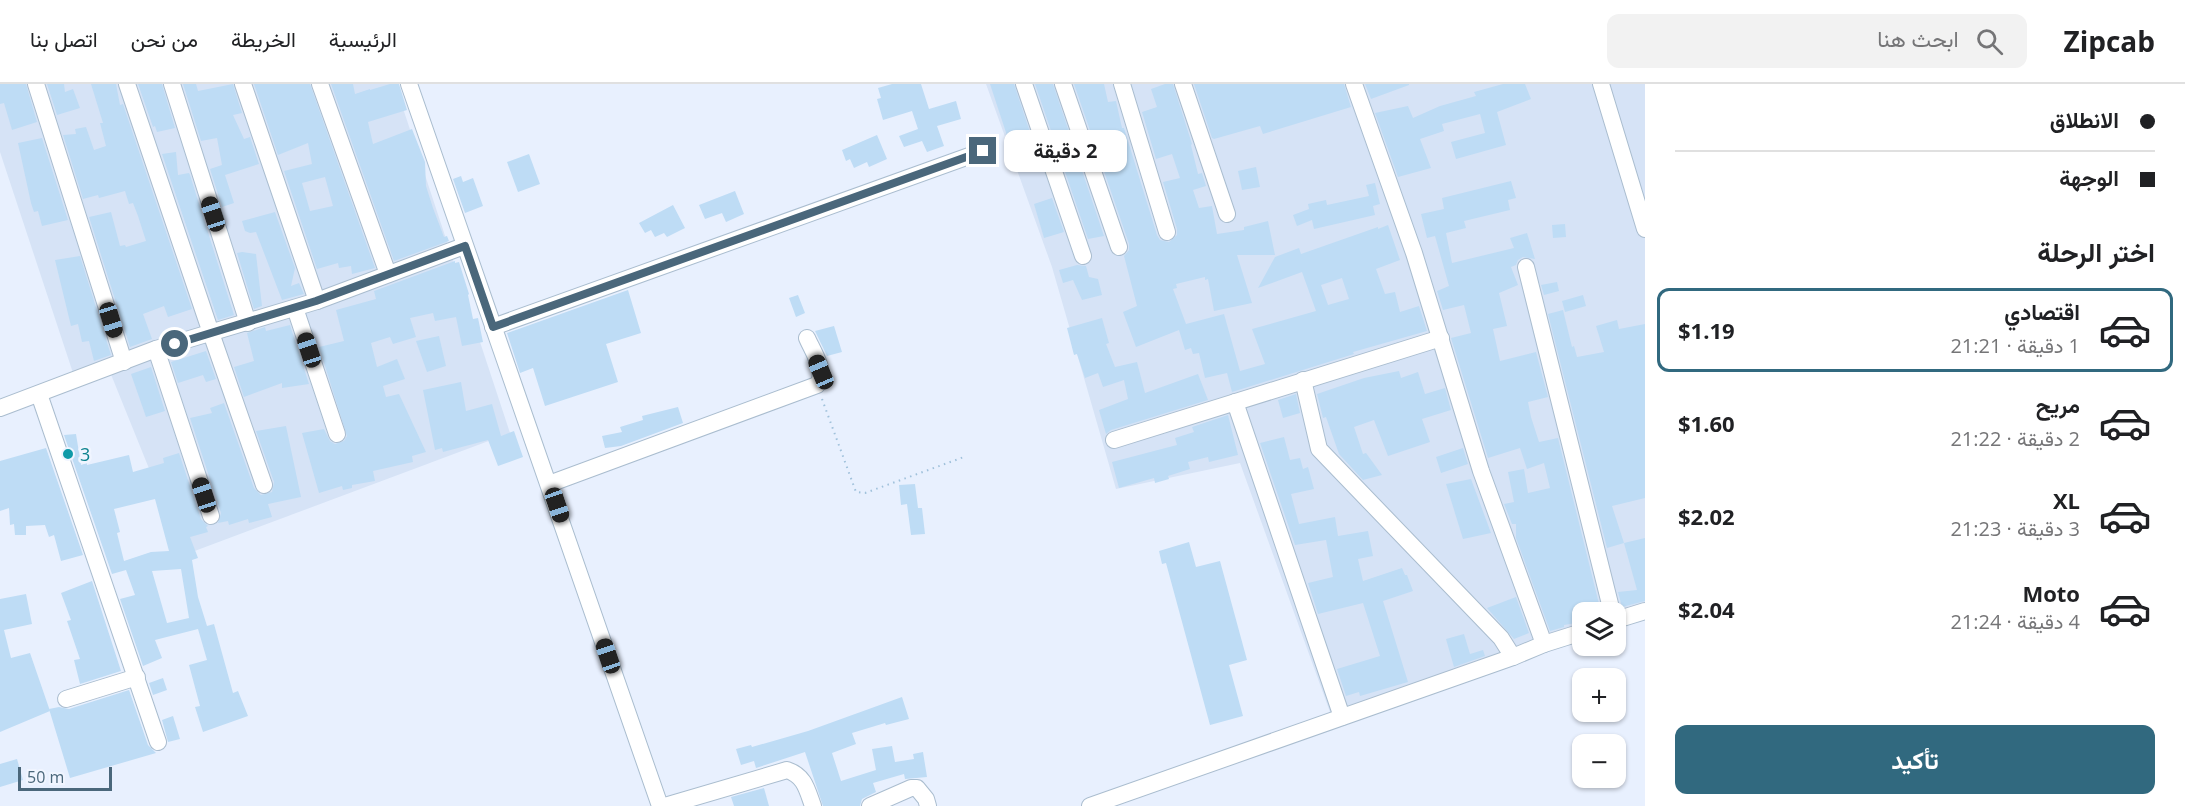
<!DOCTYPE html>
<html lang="ar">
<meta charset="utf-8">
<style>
:root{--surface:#fff;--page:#f2f2f2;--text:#202124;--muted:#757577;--line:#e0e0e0;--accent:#31697f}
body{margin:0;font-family:"Open Sans",Vazirmatn,sans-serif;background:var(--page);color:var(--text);direction:rtl;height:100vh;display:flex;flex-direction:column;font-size:22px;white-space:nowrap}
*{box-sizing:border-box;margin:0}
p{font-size:20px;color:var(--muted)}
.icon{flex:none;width:33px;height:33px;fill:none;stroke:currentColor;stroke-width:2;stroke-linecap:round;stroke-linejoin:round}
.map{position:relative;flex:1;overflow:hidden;direction:ltr}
.side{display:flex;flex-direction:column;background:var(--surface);width:540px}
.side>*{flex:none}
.hud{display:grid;align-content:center;height:132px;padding:0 30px;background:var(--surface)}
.fabs{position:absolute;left:1572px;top:518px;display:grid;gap:12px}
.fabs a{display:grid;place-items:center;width:54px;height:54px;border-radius:12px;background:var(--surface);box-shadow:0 2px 4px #0004;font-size:30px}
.scale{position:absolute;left:18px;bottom:15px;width:94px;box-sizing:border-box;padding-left:6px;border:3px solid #4a677b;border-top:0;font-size:16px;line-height:21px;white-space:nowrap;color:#4a677b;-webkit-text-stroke:4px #f0f5ff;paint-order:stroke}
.end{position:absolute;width:27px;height:27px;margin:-14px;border:8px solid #4a677b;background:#fff;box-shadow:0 0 0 3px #fff}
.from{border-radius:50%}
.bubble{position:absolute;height:42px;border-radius:12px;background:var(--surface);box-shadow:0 2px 4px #0004;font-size:20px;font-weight:700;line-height:42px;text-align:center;direction:rtl}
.car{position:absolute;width:18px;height:36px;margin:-18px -9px;border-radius:8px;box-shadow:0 0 4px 2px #0007;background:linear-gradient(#222 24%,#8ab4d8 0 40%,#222 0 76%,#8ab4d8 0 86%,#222 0)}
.hud b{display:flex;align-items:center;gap:21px;height:57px;font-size:22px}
.hud b+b{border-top:2px solid var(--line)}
.hud i{width:15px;height:15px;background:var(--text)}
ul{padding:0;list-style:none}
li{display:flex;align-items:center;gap:18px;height:84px;margin:0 12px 9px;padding:0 18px;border:3px solid transparent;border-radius:12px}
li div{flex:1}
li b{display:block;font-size:22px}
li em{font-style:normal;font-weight:700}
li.selected{border-color:var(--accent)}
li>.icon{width:54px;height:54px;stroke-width:1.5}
h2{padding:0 30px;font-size:27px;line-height:72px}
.primary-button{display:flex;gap:12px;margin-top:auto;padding:12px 30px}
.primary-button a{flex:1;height:69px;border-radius:12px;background:var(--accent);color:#fff;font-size:24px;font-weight:700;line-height:69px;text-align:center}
header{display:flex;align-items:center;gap:36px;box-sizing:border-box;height:84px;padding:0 30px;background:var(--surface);border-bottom:2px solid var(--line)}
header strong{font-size:28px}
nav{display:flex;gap:33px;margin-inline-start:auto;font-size:21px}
.search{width:420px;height:54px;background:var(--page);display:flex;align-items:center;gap:15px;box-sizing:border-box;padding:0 21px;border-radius:12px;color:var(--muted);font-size:22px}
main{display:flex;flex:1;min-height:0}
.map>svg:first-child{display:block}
</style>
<header>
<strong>Zipcab</strong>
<div class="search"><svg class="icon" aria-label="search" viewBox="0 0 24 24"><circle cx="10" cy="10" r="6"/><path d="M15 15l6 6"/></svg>ابحث هنا</div>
<nav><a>الرئيسية</a><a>الخريطة</a><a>من نحن</a><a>اتصل بنا</a></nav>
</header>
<main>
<section class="side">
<div class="hud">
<b><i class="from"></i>الانطلاق</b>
<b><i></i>الوجهة</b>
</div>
<h2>اختر الرحلة</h2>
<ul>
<li class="selected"><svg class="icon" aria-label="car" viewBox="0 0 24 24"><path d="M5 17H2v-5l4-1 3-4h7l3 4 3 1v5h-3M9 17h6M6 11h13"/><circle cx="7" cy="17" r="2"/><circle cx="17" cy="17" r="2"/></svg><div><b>اقتصادي</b><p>1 دقيقة · 21:21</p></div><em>$1.19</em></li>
<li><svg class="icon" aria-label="car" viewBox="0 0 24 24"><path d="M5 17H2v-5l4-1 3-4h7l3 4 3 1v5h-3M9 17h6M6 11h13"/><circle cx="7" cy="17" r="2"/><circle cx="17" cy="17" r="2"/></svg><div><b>مريح</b><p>2 دقيقة · 21:22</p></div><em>$1.60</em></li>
<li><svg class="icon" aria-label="car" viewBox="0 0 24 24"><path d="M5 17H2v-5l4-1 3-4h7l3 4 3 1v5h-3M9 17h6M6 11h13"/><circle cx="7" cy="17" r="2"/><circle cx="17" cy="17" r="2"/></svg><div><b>XL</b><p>3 دقيقة · 21:23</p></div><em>$2.02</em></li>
<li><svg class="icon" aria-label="car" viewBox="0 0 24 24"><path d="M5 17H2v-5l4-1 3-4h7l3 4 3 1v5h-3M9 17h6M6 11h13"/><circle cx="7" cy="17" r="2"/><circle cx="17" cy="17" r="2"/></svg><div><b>Moto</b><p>4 دقيقة · 21:24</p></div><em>$2.04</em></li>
</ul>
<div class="primary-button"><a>تأكيد</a></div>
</section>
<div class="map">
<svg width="1645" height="722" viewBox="0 0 1645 722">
<rect width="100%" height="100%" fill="#e8f0fe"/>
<g fill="#d6e3f6">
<polygon points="0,0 395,0 510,349 184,471 110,288 77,301 0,68"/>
<polygon points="986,0 1645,0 1645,528 1582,528 1582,548 1335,642 1240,379 1116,405 1052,183"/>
</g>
<g fill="#bedcf5" fill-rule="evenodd">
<polygon points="0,0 26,0 37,38 12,46 4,19 0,20"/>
<polygon points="47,0 64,0 65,8 73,5 80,24 57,31"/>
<polygon points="91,0 116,0 120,21 123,20 192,225 168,233 164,222 143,230 152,255 130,263 89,133 111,128 120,162 125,161 126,163 146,157 138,132 133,119 129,120 125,107 99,114 98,111 83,115 63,51 76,50 75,45 86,43 94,66 106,62 100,39 103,39"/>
<polygon points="138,0 162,0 175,44 157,48 155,42 153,43"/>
<polygon points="183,0 196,0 198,7 233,0 242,29 233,31 244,55 250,53 259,80 225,91 234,119 222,123 210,85 222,81 217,54 201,57"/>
<path d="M254,0h56l65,184 -23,6 -1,-8 -12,2 -1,-5 -21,6 -33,-98 28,-7 -4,-21 -30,12zM325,93l8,29 -23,5 -8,-28z"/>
<polygon points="331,0 353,0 355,10 370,5 370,6 390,0 399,0 407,26 368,38 373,60 412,45 425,78 426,102 433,124 444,153 447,152 449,157 394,177"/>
<polygon points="892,0 921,0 929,25 956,17 961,35 937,42 944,62 927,68 922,57 904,63 899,52 918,45 912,27 883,36 877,15 881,14 878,4"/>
<polygon points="990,0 1014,0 1041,81 1019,88"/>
<polygon points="1035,0 1053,0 1104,152 1088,155"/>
<path d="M1074,0h30l4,18 8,-1 6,27h2l33,107 3,5 9,2 8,-7v-6l-14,-47 17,-4 -8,-24 -16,5 -14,-47 15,-5 -6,-18 14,-5h8l19,60 -1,1 7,29 4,-1 4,13 -13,4 6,18 13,-2 5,28 27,-4v-3l24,-6 7,34h-38l15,48 -38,8 -6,-32 -3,1v-3l-29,7 1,4 -4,1 13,35 38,-10 16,57 25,-7 -13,-35 64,-18 -14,-39 -44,16 17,-31 24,-9 2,6 77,-27v2l10,-4 12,35 -24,9 9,25 10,-2 5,20 19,-6 8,25 -74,21 1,2 -122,38 -5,-19 -22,5 -6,-25 -6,1 -2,-6 -6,2 -6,-20 -43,17 -13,-35 14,-6 -13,-50 5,-6v-6zM1342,194l7,21 -21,6 -7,-20z"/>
<polygon points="1194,0 1344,0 1351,23 1263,50 1260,42 1214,55 1212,54"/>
<polygon points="1365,0 1409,0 1409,1 1371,15"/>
<polygon points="1503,0 1525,0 1531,15 1497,28 1506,61 1456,75 1451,58 1485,49 1480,30 1442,40 1444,47 1420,55 1431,84 1398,93 1375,29 1408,22 1413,34 1440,22 1476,12 1474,8"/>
<polygon points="877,51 887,75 869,83 867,78 854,84 850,75 846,77 842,66"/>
<polygon points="42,54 68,136 42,142 38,127 34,128 31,119 18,59"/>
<polygon points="176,68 178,91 189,89 190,91 234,231 218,236 162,70"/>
<polygon points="529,70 540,100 518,108 507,78"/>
<polygon points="1256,83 1260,103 1242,106 1238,87"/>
<polygon points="461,92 463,98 473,94 483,122 465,129 453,95"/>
<polygon points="1511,97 1516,114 1508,116 1510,126 1464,137 1466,144 1446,149 1452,179 1514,164 1510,154 1527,149 1535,175 1523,173 1518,176 1516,181 1511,183 1518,201 1499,209 1507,242 1493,245 1500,277 1536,268 1548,313 1528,318 1531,333 1539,358 1558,354 1601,528 1582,528 1582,538 1564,541 1564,543 1550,547 1516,454 1516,440 1512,440 1504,420 1514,418 1508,388 1524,385 1528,409 1550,404 1544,379 1527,385 1520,364 1488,374 1451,254 1471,249 1464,221 1443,226 1437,207 1449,202 1435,152 1427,154 1421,130 1444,125 1442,114"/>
<polygon points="1375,99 1380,120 1373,122 1375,131 1314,145 1312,136 1297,142 1293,131 1309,125 1308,120 1326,116 1327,121 1369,112 1366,101"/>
<polygon points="735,107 744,130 726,138 722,129 705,135 699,121"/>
<polygon points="1052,114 1064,148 1044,154 1034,120"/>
<polygon points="673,121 685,144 667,153 664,149 655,153 651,146 645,149 639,139"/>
<polygon points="275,128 295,184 291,202 299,199 304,210 282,216 256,148 250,149 245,147 242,137"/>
<polygon points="1565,140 1566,153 1553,154 1552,141"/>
<polygon points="242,168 256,170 262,222 254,225 237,169"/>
<polygon points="80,172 111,271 94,277 89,257 82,258 78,240 71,242 55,176"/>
<polygon points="455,177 455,179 459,178 469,210 468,211 473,235 478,234 483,258 462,262 456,233 435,237 433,229 410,234 416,253 393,260 390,253 371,259 377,283 397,275 405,295 383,302 386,313 399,310 426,368 412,372 413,378 373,387 375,397 352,401 352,404 343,406 342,402 319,409 302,349 324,345 330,357 335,360 344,357 347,352 319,263 344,257 336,226 376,215 374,207"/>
<polygon points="1077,181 1086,182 1089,193 1098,195 1102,211 1082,216 1073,196 1063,199 1059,186"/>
<polygon points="1557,198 1559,207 1544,211 1541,201"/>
<polygon points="628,206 641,249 606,260 618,298 545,322 533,284 520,289 507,249"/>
<polygon points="798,211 805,229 796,233 789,214"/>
<polygon points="1583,211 1586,222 1565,228 1562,217"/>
<polygon points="1563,226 1572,263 1574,262 1577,273 1604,268 1596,242 1617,236 1619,245 1645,240 1645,414 1612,422 1624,459 1607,464 1548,230"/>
<polygon points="1102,234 1109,259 1106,260 1115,283 1137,278 1145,309 1198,290 1208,316 1111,346 1106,350 1099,326 1128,315 1124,296 1103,303 1098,289 1085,294 1077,270 1074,271 1067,244"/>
<polygon points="290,241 309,300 282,304 282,299 244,313 234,283 254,277 247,249 265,243 266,247"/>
<polygon points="834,242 842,268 827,272 815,247"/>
<polygon points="439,252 446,282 427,288 416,257"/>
<polygon points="206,267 216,295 206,298 203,291 178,299 171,278"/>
<polygon points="151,283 165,327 146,333 131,290"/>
<polygon points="1399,287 1401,294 1418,288 1425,310 1445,304 1451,326 1422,335 1430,358 1388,372 1374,336 1354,343 1363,370 1366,369 1382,391 1363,396 1339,370 1326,333 1323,334 1317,310 1364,294"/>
<polygon points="461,298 466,327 492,320 501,352 514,347 523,373 498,382 488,356 443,368 442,364 435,366 423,306"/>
<polygon points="1296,310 1300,329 1283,334 1278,316"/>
<polygon points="224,319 254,404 261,411 272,408 274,398 256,347 286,342 301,413 268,420 272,433 249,439 248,435 229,441 228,437 218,439 221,429 190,334 212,329 210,324"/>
<polygon points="678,323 683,339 621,362 605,364 602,352 622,348 620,343 643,336 642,332"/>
<polygon points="1228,331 1238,371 1209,378 1208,373 1188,378 1190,385 1168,392 1169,395 1155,399 1154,394 1119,404 1112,378 1177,361 1175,354 1194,348 1192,343"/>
<path d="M76,350l5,31 6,-2v2l42,-10 4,17 31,-9 -1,-5 16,-5 22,66 7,7 -2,1 2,5 -18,5 8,21 -6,2 6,37 9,29 7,-2 19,69 5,-2 10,25 -45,16 -8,-25 5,-1 -11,-41 18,-5 -9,-31 -43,11 7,18 -19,8 -23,-67 15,-4 -9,-25 -14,4 -48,-139zM155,415l14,52 -18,1 -27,9 -7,-28 3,-1 -6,-23zM181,485l8,49 -22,5 -15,-52z"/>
<polygon points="1284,353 1290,376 1300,374 1303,385 1308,383 1314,405 1291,410 1299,440 1335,433 1338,452 1368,447 1373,472 1358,475 1363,497 1402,484 1405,491 1407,491 1413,507 1383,517 1408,598 1360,612 1359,608 1346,612 1337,585 1380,572 1363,519 1318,530 1308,499 1333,493 1326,456 1295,461 1260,359"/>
<polygon points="46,364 83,471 61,477 54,451 49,453 45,441 26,442 26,451 15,451 14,440 10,441 9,424 0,427 0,377"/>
<polygon points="1463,364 1468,380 1441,389 1436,373"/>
<polygon points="1471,395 1491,449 1463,455 1446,400"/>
<polygon points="915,400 918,424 922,424 925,450 911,451 907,420 901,421 899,401"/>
<polygon points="1645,454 1645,517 1622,523 1618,508 1637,506 1624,459"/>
<polygon points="1189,458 1196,483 1220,477 1247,576 1229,581 1243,632 1210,641 1166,479 1162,480 1159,467"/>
<polygon points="92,497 121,587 80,600 74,576 80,575 67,537 71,536 61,509"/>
<polygon points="26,510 32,540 4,546 11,574 30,569 50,627 0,648 0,515"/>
<polygon points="1516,513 1529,549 1514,555 1487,524"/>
<polygon points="1464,550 1470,570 1483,566 1485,572 1454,583 1446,555"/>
<polygon points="163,594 167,606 153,611 149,599"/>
<polygon points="129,606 148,661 156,669 70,694 49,625 59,623 69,625"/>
<polygon points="902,613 909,635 886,641 885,639 852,649 856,660 832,669 841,697 876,686 872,665 892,662 895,678 914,675 913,670 923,668 927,693 905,695 904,690 873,699 876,708 862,715 860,722 823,722 805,668 756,684 754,677 741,681 736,665 751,661 752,663 808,647"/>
<polygon points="173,632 180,655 168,658 162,636"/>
<polygon points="17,675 23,696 0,703 0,680"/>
<polygon points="764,704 769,722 734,722 731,713"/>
</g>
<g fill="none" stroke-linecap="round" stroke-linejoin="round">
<g stroke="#aabdcf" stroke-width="18">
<g id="minor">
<polyline points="36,0 124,278"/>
<polyline points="127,0 211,249 264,401"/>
<polyline points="172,0 248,239"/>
<polyline points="243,0 317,217"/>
<polyline points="320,0 388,190"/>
<polyline points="409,0 660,722"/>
<polyline points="1024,0 1083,172"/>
<polyline points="1063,0 1119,163"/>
<polyline points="1122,0 1167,148"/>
<polyline points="1183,0 1227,130"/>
<polyline points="1354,0 1414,169 1481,387 1544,560"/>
<polyline points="1601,0 1645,145"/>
<polyline points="1526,183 1612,528"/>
<polyline points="295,224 337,350"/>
<polyline points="493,243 983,67"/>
<polyline points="156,265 211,432"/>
<polyline points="1303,296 1319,365 1501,554 1513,573"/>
<polyline points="39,310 158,658"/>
<polyline points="1235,318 1342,633"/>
<polyline points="0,324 156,265 317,217 464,162"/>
<polyline points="1114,356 1441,254"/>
<path d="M549,400l268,-99c11,-12 -5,-35 -10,-47"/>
<polyline points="1616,536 1645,527"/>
<polyline points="66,615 137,593"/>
<path d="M665,722l122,-36c18,6 20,20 26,36"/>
<polyline points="870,722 911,704 917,704 926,715 928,722"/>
<polyline points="1090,722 1513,573 1544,560 1582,548"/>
</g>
</g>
<polyline stroke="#a0c1db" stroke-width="2" stroke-dasharray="1.5 4.5" stroke-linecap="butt" points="822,315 856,408 865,409 964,373"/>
<use href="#minor" stroke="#fff" stroke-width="16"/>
</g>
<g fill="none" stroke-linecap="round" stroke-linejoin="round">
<polyline stroke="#4a677b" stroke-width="8" points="175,260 316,217 465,162 493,243 983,67"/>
</g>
<circle fill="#0f9aa8" stroke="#f0f5ff" stroke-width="2" cx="68" cy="370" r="6"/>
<g text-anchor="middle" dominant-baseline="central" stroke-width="5" stroke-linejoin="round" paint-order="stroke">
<g font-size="18" fill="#0d838f" stroke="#f0f5ff" text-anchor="start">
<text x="80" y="370">3</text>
</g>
</g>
</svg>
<div class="fabs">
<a><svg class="icon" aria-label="layers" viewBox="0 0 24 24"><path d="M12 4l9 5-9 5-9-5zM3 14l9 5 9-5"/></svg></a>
<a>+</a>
<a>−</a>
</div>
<div class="scale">50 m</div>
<i class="end from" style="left:175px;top:260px"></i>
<i class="end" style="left:983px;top:67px"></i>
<div class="bubble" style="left:1004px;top:46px;width:123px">2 دقيقة</div>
<i class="car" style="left:213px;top:130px;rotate:342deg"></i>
<i class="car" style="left:111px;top:236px;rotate:163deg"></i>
<i class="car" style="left:309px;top:266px;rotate:342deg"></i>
<i class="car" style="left:821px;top:288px;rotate:337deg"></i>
<i class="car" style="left:204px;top:411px;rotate:342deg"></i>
<i class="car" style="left:557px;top:421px;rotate:161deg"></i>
<i class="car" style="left:608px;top:572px;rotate:341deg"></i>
</div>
</main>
